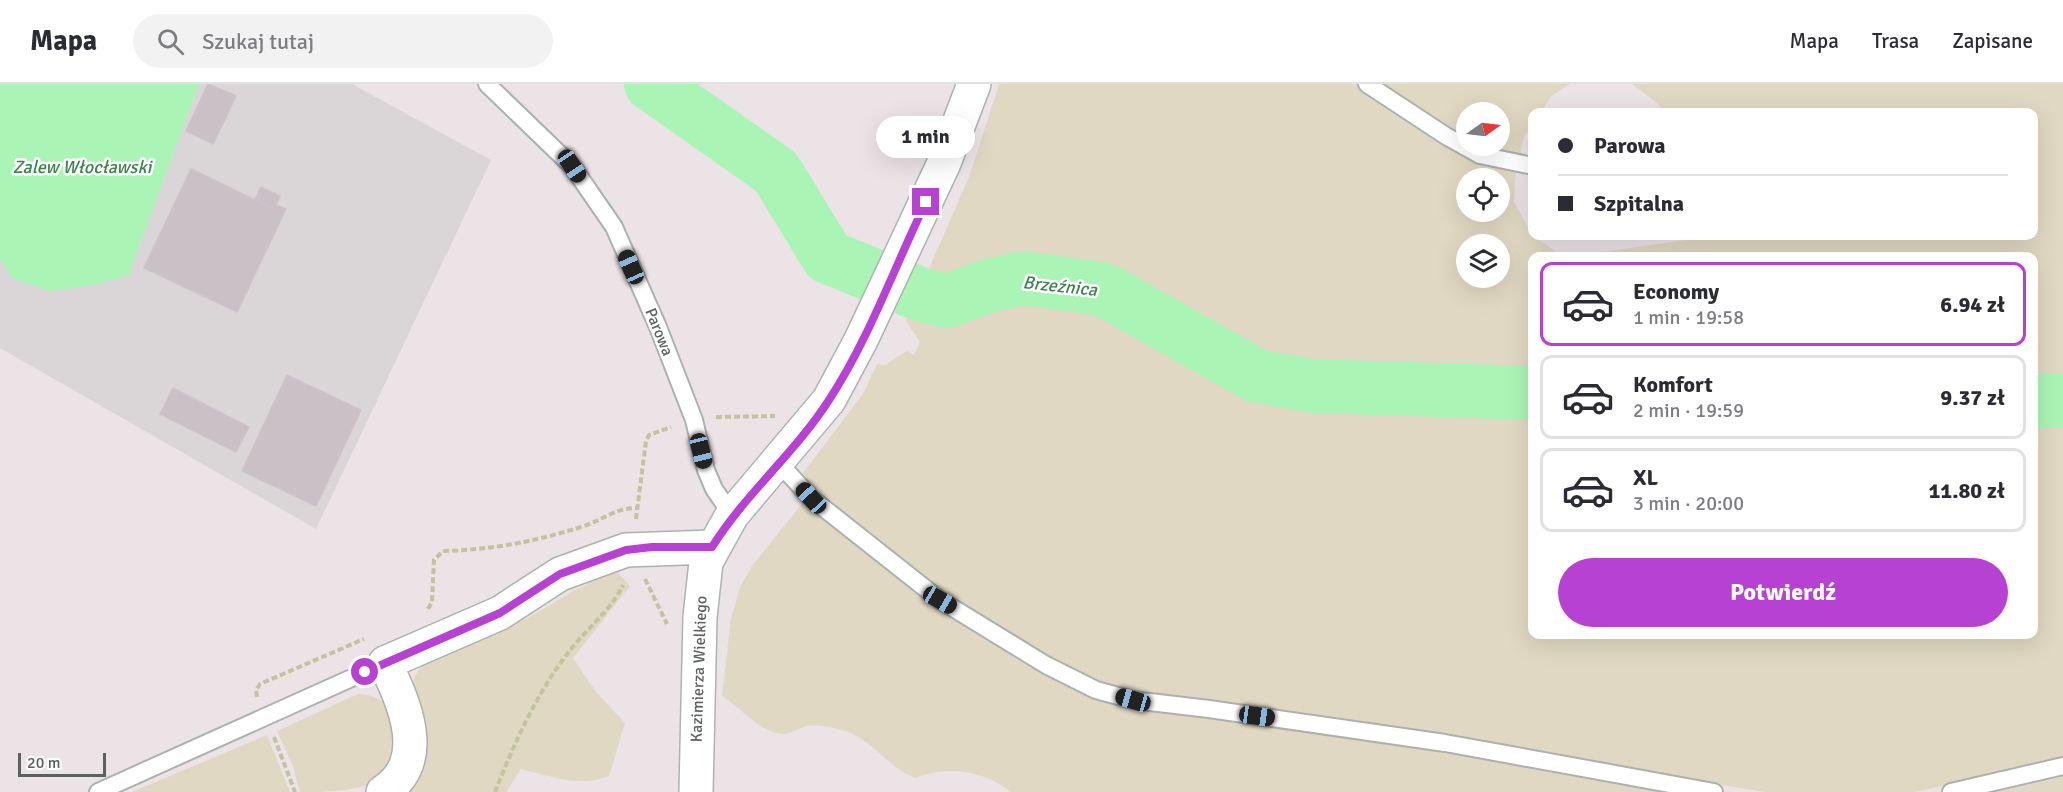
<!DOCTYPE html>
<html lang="pl">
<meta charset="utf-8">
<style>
:root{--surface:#fff;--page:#f2f2f3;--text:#2b2b33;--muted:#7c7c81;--line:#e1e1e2;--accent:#b741d3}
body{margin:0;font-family:Signika,sans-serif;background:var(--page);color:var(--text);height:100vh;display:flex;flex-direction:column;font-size:22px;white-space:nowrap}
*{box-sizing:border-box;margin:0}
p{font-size:20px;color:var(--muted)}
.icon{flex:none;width:33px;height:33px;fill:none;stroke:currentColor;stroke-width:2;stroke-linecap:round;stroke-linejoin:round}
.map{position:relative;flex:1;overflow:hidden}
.side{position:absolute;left:1528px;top:168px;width:510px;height:387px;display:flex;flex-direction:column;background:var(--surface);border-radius:12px;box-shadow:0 6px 24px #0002}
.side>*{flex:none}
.hud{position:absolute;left:1528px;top:24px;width:510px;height:132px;border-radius:12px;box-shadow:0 6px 24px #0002;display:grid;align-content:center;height:132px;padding:0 30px;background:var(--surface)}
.needle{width:39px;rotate:76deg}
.tools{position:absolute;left:1456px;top:18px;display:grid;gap:12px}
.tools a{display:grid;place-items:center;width:54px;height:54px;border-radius:50%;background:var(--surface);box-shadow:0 6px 24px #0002;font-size:30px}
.scale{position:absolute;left:18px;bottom:15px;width:88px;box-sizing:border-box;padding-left:6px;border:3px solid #5b615d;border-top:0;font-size:16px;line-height:21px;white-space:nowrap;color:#5b615d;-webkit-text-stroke:4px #fff;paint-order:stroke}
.end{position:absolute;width:27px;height:27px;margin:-14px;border:8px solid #b741d3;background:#fff;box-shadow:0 0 0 3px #fff}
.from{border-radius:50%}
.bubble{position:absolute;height:42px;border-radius:21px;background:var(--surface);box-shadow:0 6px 24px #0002;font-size:20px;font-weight:800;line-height:42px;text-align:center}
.car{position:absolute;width:18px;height:36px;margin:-18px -9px;border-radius:8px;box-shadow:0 0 4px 2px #0007;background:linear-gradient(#222 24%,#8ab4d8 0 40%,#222 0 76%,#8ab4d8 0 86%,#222 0)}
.hud b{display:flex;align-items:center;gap:21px;height:57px;font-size:22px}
.hud b+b{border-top:2px solid var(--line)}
.hud i{width:15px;height:15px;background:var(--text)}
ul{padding:10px 0 0;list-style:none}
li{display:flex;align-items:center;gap:18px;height:84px;margin:0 12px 9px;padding:0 18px;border:3px solid var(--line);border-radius:12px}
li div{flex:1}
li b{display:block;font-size:22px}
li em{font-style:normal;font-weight:800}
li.on{border-color:var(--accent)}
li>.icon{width:54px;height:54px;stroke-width:1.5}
.button{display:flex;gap:12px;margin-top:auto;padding:12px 30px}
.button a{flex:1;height:69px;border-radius:36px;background:var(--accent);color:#fff;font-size:24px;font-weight:800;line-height:69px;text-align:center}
header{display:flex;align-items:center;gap:36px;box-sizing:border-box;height:84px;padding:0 30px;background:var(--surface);border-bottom:2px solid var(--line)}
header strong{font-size:28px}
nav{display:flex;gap:33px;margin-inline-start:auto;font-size:21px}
.search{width:420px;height:54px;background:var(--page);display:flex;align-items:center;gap:15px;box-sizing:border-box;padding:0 21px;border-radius:33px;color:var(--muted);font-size:22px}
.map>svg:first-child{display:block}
</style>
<header>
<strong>Mapa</strong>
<div class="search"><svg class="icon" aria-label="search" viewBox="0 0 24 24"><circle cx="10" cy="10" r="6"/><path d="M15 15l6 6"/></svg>Szukaj tutaj</div>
<nav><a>Mapa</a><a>Trasa</a><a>Zapisane</a></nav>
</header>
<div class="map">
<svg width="2063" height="708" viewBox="0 0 2063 708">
<rect width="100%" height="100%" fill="#ece3e7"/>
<polygon fill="#dad5d7" points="199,0 352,0 491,76 316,445 0,264 0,175 11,191 128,192"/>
<g fill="#e0d8c2" fill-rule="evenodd">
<path d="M999,0h571l-19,12 -10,16h-8v12l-9,13 -9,42 -1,23 19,34 30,20h-30v378h501v-378h-459l111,-16 2,-4h346v-124h-369l-9,-10 -24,-18h431v675l-148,33h-150l-641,-104 -28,-8 -38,-18 -107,-64 -40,-28 -80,-67 -19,-17 -9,-13 60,-79 14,-30 8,1 22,-14 7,4 6,-13 -14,-21 63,-144zM1467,28h33v34h-33zM1467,94h33v34h-33zM1467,160h33v34h-33z"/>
<path d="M805,416l135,109 104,65 53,24 66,14 46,4 234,35 226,41h-658c-27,-22 -65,-27 -96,-14 -25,-10 -39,-33 -64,-45 -10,-4 -35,-10 -45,-7 -7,2 -15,8 -22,8 -24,0 -42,-26 -62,-38l9,-78 9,-31 12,-21z"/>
<path d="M616,487l14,15 -57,72 23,34 29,31 -16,53c-28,12 -60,0 -88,-7l-15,23h-105l14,-96c-3,-16 -2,-22 10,-32l101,-45 49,-29z"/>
<path d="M358,610c52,1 49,72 11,90 -21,8 -47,8 -69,8l-7,-26 -16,-35z"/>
<polygon points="267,651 290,708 132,708"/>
<polygon points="2063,693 2063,708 1995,708"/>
</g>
<polygon fill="#aaf4b6" points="0,0 199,0 128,192 88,202 51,207 13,195 0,175"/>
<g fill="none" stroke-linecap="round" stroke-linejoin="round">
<g stroke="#aaf4b6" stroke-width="54">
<polyline points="651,0 776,88 828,173 922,211 947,217 988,202 1023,194 1103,205 1257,292 1313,302 1533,309"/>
<polyline points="2034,317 2063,317"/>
</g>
</g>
<g fill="#c9c1c6" stroke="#cfc2ca" stroke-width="1.5">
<polygon points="208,0 236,12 213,60 186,47"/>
<polygon points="191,85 274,125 276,121 286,125 237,228 144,184"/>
<polygon points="261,103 280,112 274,125 255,116"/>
<polygon points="287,291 361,326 316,422 242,387"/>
<polygon points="173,304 249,343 236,368 160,330"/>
</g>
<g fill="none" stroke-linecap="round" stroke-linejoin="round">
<g stroke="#acb1ae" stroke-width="20">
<g id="lane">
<polyline points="487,0 572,82 614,143 658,243 694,336 706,386 714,405 732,431"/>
<polyline points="1367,0 1446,52 1480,71 1533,82"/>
<polyline points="779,379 811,414 940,516 1046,581 1096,606 1133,616 1209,625 1445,659 1714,708"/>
<polyline points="98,708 385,579"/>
<polyline points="1951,708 2063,682"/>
</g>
</g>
<g stroke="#acb1ae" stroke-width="36">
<path id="street" d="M383,708c48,-31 21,-89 2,-129l115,-50 60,-39 66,-24 86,-3"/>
</g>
<g stroke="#adb4af" stroke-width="36">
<polyline id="secondary" points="696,708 700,533 706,478 732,431 829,316 861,256 944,79 974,0"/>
</g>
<g stroke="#c3c39d" stroke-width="4" stroke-dasharray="6 3" stroke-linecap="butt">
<polyline points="716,333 775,332"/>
<polyline points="636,435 646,357 649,351 671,343"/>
<polyline points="645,495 667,540"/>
<path d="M428,525l4,-7 2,-42 9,-9c48,-1 95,-10 141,-25 18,-6 32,-18 52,-18"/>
<polyline points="257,613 256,606 260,600 364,555"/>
<polyline points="274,653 295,708"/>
<path d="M495,708c19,-48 41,-98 73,-139 18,-24 41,-40 55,-68"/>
</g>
<use href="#lane" stroke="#fff" stroke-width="16"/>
<use href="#street" stroke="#fff" stroke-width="33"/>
<use href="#secondary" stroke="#fff" stroke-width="33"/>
</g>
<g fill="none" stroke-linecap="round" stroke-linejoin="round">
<path stroke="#b741d3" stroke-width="8" d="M365,588l135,-59 60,-39 66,-24 26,-3h60c34,-54 83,-94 117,-147 40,-61 65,-132 97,-198"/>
</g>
<g text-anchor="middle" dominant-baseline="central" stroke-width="5" stroke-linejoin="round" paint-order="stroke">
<g font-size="16" fill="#5b615d" stroke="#fff">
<text transform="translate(659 248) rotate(68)">Parowa</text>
<text transform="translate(699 585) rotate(-88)">Kazimierza Wielkiego</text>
</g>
<g font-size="18" font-style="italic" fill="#3d834e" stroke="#fff">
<text x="82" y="83">Zalew Włocławski</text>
<text transform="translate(1060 202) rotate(6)">Brzeźnica</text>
</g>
</g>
</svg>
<div class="tools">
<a><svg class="needle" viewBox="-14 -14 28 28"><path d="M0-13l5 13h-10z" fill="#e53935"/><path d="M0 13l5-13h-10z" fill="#7c7c81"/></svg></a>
<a><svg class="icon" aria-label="locate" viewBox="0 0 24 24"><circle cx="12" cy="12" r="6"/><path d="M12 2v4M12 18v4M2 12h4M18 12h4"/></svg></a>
<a><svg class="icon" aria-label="layers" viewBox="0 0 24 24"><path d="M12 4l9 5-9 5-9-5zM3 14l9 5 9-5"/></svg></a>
</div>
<div class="scale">20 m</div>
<i class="end from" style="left:365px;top:588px"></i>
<i class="end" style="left:926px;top:118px"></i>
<div class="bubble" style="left:876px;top:32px;width:99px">1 min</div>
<i class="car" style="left:572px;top:82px;rotate:146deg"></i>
<i class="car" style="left:631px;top:183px;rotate:336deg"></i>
<i class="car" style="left:701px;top:367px;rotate:166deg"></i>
<i class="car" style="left:811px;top:414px;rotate:317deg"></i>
<i class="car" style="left:940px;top:516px;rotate:120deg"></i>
<i class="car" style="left:1133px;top:616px;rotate:286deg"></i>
<i class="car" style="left:1257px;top:632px;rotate:98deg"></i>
<div class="hud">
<b><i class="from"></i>Parowa</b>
<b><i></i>Szpitalna</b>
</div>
<section class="side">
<ul>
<li class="on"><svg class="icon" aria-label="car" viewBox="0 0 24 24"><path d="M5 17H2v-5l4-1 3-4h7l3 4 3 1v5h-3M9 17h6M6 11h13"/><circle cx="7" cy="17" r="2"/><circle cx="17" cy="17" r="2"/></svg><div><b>Economy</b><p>1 min · 19:58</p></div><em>6.94 zł</em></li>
<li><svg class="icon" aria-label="car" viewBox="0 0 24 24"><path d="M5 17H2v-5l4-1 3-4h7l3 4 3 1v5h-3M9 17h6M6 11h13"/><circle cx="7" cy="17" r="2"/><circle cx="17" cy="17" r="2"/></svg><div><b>Komfort</b><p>2 min · 19:59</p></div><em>9.37 zł</em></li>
<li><svg class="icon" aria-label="car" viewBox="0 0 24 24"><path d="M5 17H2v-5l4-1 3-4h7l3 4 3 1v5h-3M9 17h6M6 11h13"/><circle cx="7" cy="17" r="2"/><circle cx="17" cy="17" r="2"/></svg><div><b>XL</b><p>3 min · 20:00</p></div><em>11.80 zł</em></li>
</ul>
<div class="button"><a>Potwierdź</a></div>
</section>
</div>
